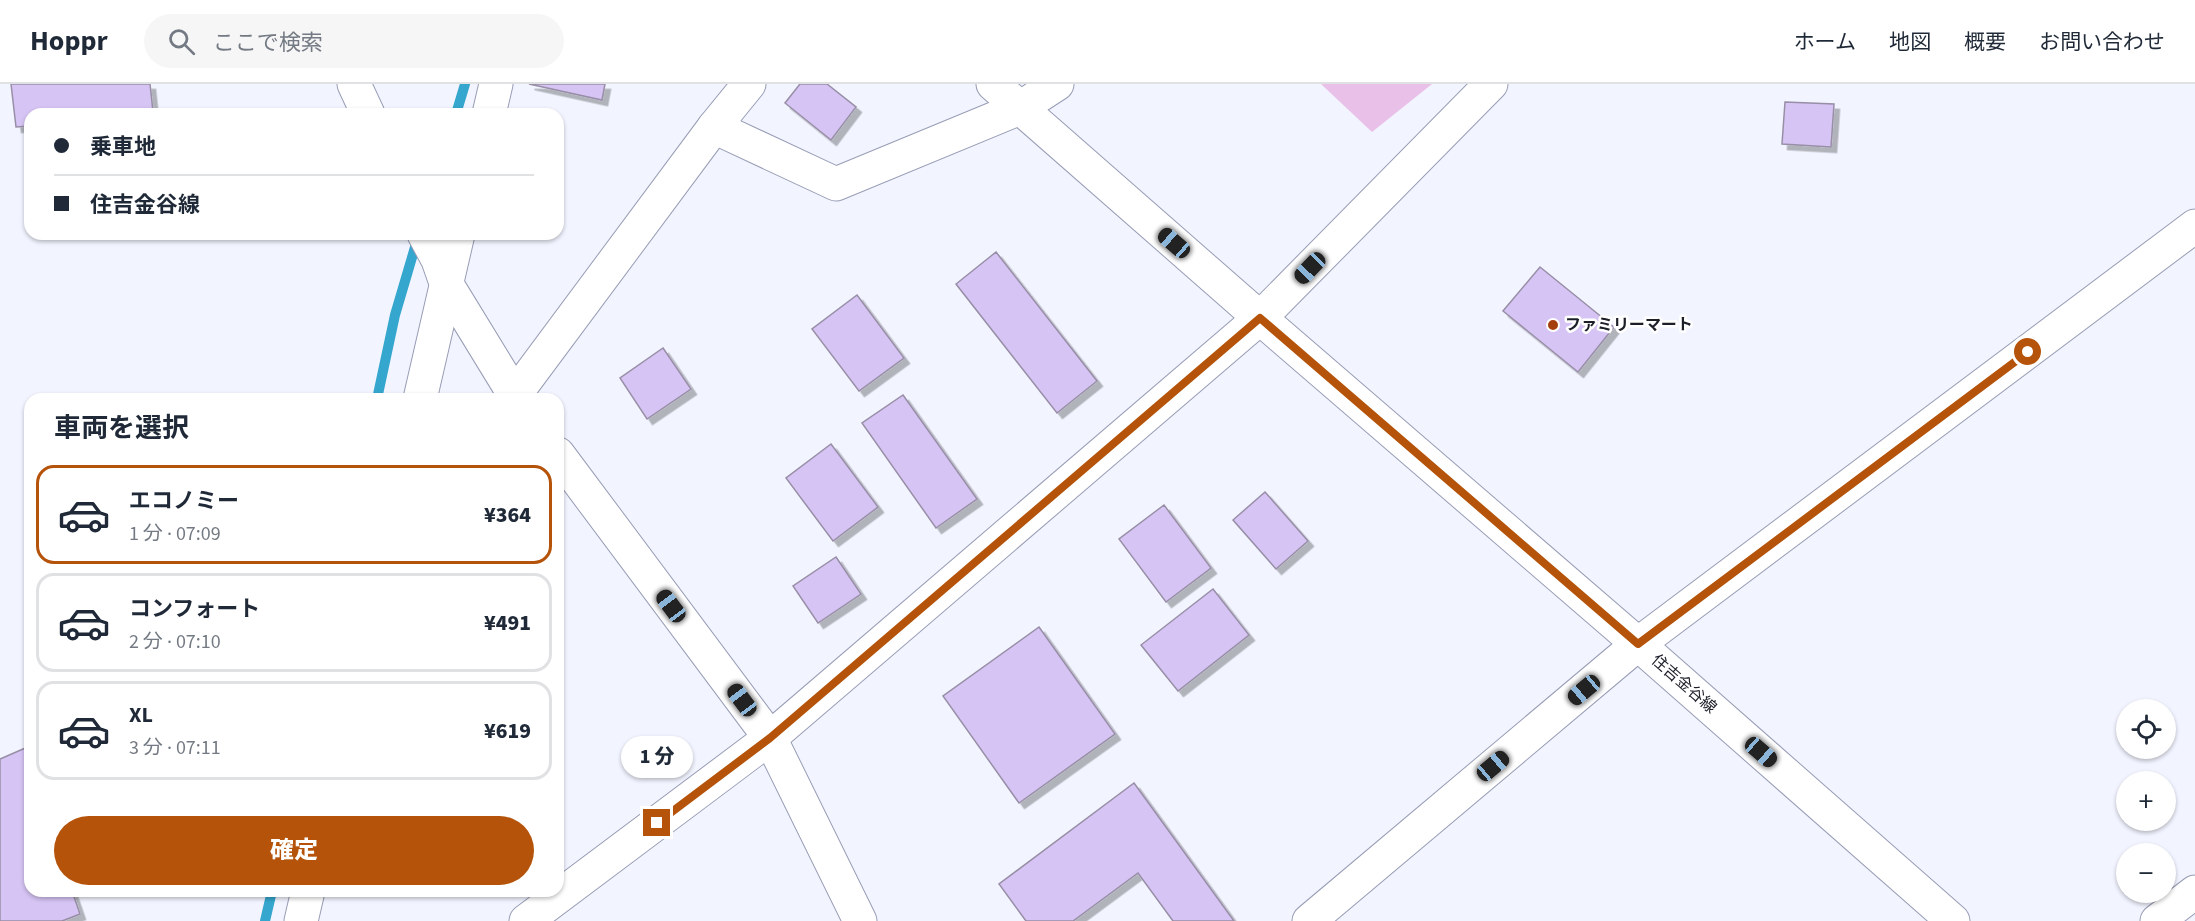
<!DOCTYPE html>
<html lang="ja">
<meta charset="utf-8">
<style>
:root{--surface:#fff;--page:#f6f6f7;--text:#1f2937;--muted:#747a83;--line:#e0e1e3;--accent:#b45309}
body{margin:0;font-family:"Source Sans 3","Noto Sans JP",sans-serif;background:var(--page);color:var(--text);height:100vh;display:flex;flex-direction:column;font-size:22px;white-space:nowrap}
*{box-sizing:border-box;margin:0}
p{font-size:20px;color:var(--muted)}
.icon{flex:none;width:33px;height:33px;fill:none;stroke:currentColor;stroke-width:2;stroke-linecap:round;stroke-linejoin:round}
.map{position:relative;flex:1;overflow:hidden}
.side{position:absolute;left:24px;top:309px;width:540px;height:504px;display:flex;flex-direction:column;background:var(--surface);border-radius:18px;box-shadow:0 2px 4px #0004}
.side>*{flex:none}
.top-card{position:absolute;left:24px;top:24px;width:540px;height:132px;border-radius:18px;box-shadow:0 2px 4px #0004;display:grid;align-content:center;height:132px;padding:0 30px;background:var(--surface)}
.tools{position:absolute;left:2116px;top:615px;display:grid;gap:12px}
.tools a{display:grid;place-items:center;width:60px;height:60px;border-radius:50%;background:var(--surface);box-shadow:0 2px 4px #0004;font-size:30px}
.end{position:absolute;width:27px;height:27px;margin:-14px;border:8px solid #b45309;background:#fff;box-shadow:0 0 0 3px #fff}
.from{border-radius:50%}
.bubble{position:absolute;height:42px;border-radius:21px;background:var(--surface);box-shadow:0 2px 4px #0004;font-size:20px;font-weight:800;line-height:42px;text-align:center}
.car{position:absolute;width:18px;height:36px;margin:-18px -9px;border-radius:8px;box-shadow:0 0 4px 2px #0007;background:linear-gradient(#222 24%,#8ab4d8 0 40%,#222 0 76%,#8ab4d8 0 86%,#222 0)}
.top-card b{display:flex;align-items:center;gap:21px;height:57px;font-size:22px}
.top-card b+b{border-top:2px solid var(--line)}
.top-card i{width:15px;height:15px;background:var(--text)}
ul{padding:0;list-style:none}
li{display:flex;align-items:center;gap:18px;height:99px;margin:0 12px 9px;padding:0 18px;border:3px solid var(--line);border-radius:18px}
li div{flex:1}
li b{display:block;font-size:22px}
li em{font-style:normal;font-weight:800}
li.on{border-color:var(--accent)}
li>.icon{width:54px;height:54px;stroke-width:1.5}
h2{padding:0 30px;font-size:27px;line-height:72px}
.button{display:flex;gap:12px;margin-top:auto;padding:12px 30px}
.button a{flex:1;height:69px;border-radius:36px;background:var(--accent);color:#fff;font-size:24px;font-weight:800;line-height:69px;text-align:center}
header{display:flex;align-items:center;gap:36px;box-sizing:border-box;height:84px;padding:0 30px;background:var(--surface);border-bottom:2px solid var(--line)}
header strong{font-size:28px}
nav{display:flex;gap:33px;margin-inline-start:auto;font-size:21px}
.search{width:420px;height:54px;background:var(--page);display:flex;align-items:center;gap:15px;box-sizing:border-box;padding:0 21px;border-radius:33px;color:var(--muted);font-size:22px}
.map>svg:first-child{display:block}
</style>
<header>
<strong>Hoppr</strong>
<div class="search"><svg class="icon" aria-label="search" viewBox="0 0 24 24"><circle cx="10" cy="10" r="6"/><path d="M15 15l6 6"/></svg>ここで検索</div>
<nav><a>ホーム</a><a>地図</a><a>概要</a><a>お問い合わせ</a></nav>
</header>
<div class="map">
<svg width="2195" height="837" viewBox="0 0 2195 837">
<defs>
<filter id="shadow"><feDropShadow dx="5.5" dy="5.5" stdDeviation="0" flood-color="#0004"/></filter>
</defs>
<rect width="100%" height="100%" fill="#f2f4ff"/>
<polygon fill="#e9c0e8" points="1321,0 1432,0 1372,48"/>
<g fill="none" stroke-linecap="round" stroke-linejoin="round">
<g stroke="#35a6cd" stroke-width="10">
<polyline points="456,30 465,0"/>
<polyline points="377,315 395,231 418,153"/>
<polyline points="265,837 272,807"/>
</g>
</g>
<g fill="#d6c4f4" stroke="#988fa7" stroke-width="1.5" filter="url(#shadow)">
<polygon points="11,0 150,0 153,28 30,30 30,42 16,43"/>
<polygon points="529,0 605,0 602,16"/>
<polygon points="800,0 827,0 856,23 831,56 785,19"/>
<polygon points="1785,18 1834,20 1831,63 1782,60"/>
<polygon points="996,168 1097,297 1057,329 956,200"/>
<polygon points="1540,183 1614,243 1578,288 1503,227"/>
<polygon points="857,211 904,274 859,307 812,245"/>
<polygon points="663,264 691,305 647,335 620,294"/>
<polygon points="903,311 977,415 936,444 862,339"/>
<polygon points="831,360 878,423 833,457 786,394"/>
<polygon points="1265,408 1308,457 1276,485 1233,436"/>
<polygon points="1164,421 1211,484 1166,518 1119,455"/>
<polygon points="836,473 861,510 818,539 793,502"/>
<polygon points="1213,505 1249,551 1178,607 1141,561"/>
<polygon points="1039,543 1115,650 1019,719 943,612"/>
<polygon points="30,662 30,807 72,807 80,830 62,837 0,837 0,675"/>
<polygon points="1134,699 1234,837 1173,837 1138,789 1073,837 1026,837 999,800"/>
</g>
<g fill="none" stroke-linecap="round" stroke-linejoin="round">
<g stroke="#989db5" stroke-width="35">
<g id="minor">
<polyline points="489,30 496,0"/>
<polyline points="714,43 749,0"/>
<polyline points="514,312 714,43 836,100 1020,24 1057,0"/>
<polyline points="420,315 458,150"/>
<polyline points="301,837 308,807"/>
<polyline points="1309,837 1638,560 2195,142"/>
</g>
</g>
<g stroke="#989db5" stroke-width="35">
<g id="tertiary">
<polyline points="354,0 368,30"/>
<polyline points="993,0 1260,234 1491,0"/>
<polyline points="424,150 438,176 446,199 517,315"/>
<polyline points="558,370 770,654 860,837"/>
<polyline points="2157,837 2195,808"/>
</g>
</g>
<g stroke="#989db5" stroke-width="35">
<polyline id="secondary" points="526,837 770,654 1260,234 1638,560 1953,837"/>
</g>
<use href="#minor" stroke="#fff" stroke-width="33"/>
<use href="#tertiary" stroke="#fff" stroke-width="33"/>
<use href="#secondary" stroke="#fff" stroke-width="33"/>
</g>
<g fill="none" stroke-linecap="round" stroke-linejoin="round">
<polyline stroke="#b45309" stroke-width="8" points="657,739 770,654 1260,234 1638,560 2028,268"/>
</g>
<circle fill="#a43f0d" stroke="#fff" stroke-width="2" cx="1553" cy="241" r="6"/>
<g text-anchor="middle" dominant-baseline="central" stroke-width="5" stroke-linejoin="round" paint-order="stroke">
<g font-size="16" font-weight="bold" fill="#1c1e28" stroke="#fff" text-anchor="start">
<text x="1565" y="241">ファミリーマート</text>
</g>
<g font-size="16" fill="#1c1e28" stroke="#fff">
<text transform="translate(1684 600) rotate(41)">住吉金谷線</text>
</g>
</g>
</svg>
<div class="tools">
<a><svg class="icon" aria-label="locate" viewBox="0 0 24 24"><circle cx="12" cy="12" r="6"/><path d="M12 2v4M12 18v4M2 12h4M18 12h4"/></svg></a>
<a>+</a>
<a>−</a>
</div>
<i class="end from" style="left:2028px;top:268px"></i>
<i class="end" style="left:657px;top:739px"></i>
<div class="bubble" style="left:621px;top:652px;width:72px">1 分</div>
<i class="car" style="left:1174px;top:159px;rotate:311deg"></i>
<i class="car" style="left:1310px;top:184px;rotate:224deg"></i>
<i class="car" style="left:671px;top:522px;rotate:323deg"></i>
<i class="car" style="left:1584px;top:606px;rotate:230deg"></i>
<i class="car" style="left:742px;top:616px;rotate:323deg"></i>
<i class="car" style="left:1761px;top:668px;rotate:131deg"></i>
<i class="car" style="left:1493px;top:682px;rotate:50deg"></i>
<div class="top-card">
<b><i class="from"></i>乗車地</b>
<b><i></i>住吉金谷線</b>
</div>
<section class="side">
<h2>車両を選択</h2>
<ul>
<li class="on"><svg class="icon" aria-label="car" viewBox="0 0 24 24"><path d="M5 17H2v-5l4-1 3-4h7l3 4 3 1v5h-3M9 17h6M6 11h13"/><circle cx="7" cy="17" r="2"/><circle cx="17" cy="17" r="2"/></svg><div><b>エコノミー</b><p>1 分 · 07:09</p></div><em>¥364</em></li>
<li><svg class="icon" aria-label="car" viewBox="0 0 24 24"><path d="M5 17H2v-5l4-1 3-4h7l3 4 3 1v5h-3M9 17h6M6 11h13"/><circle cx="7" cy="17" r="2"/><circle cx="17" cy="17" r="2"/></svg><div><b>コンフォート</b><p>2 分 · 07:10</p></div><em>¥491</em></li>
<li><svg class="icon" aria-label="car" viewBox="0 0 24 24"><path d="M5 17H2v-5l4-1 3-4h7l3 4 3 1v5h-3M9 17h6M6 11h13"/><circle cx="7" cy="17" r="2"/><circle cx="17" cy="17" r="2"/></svg><div><b>XL</b><p>3 分 · 07:11</p></div><em>¥619</em></li>
</ul>
<div class="button"><a>確定</a></div>
</section>
</div>
